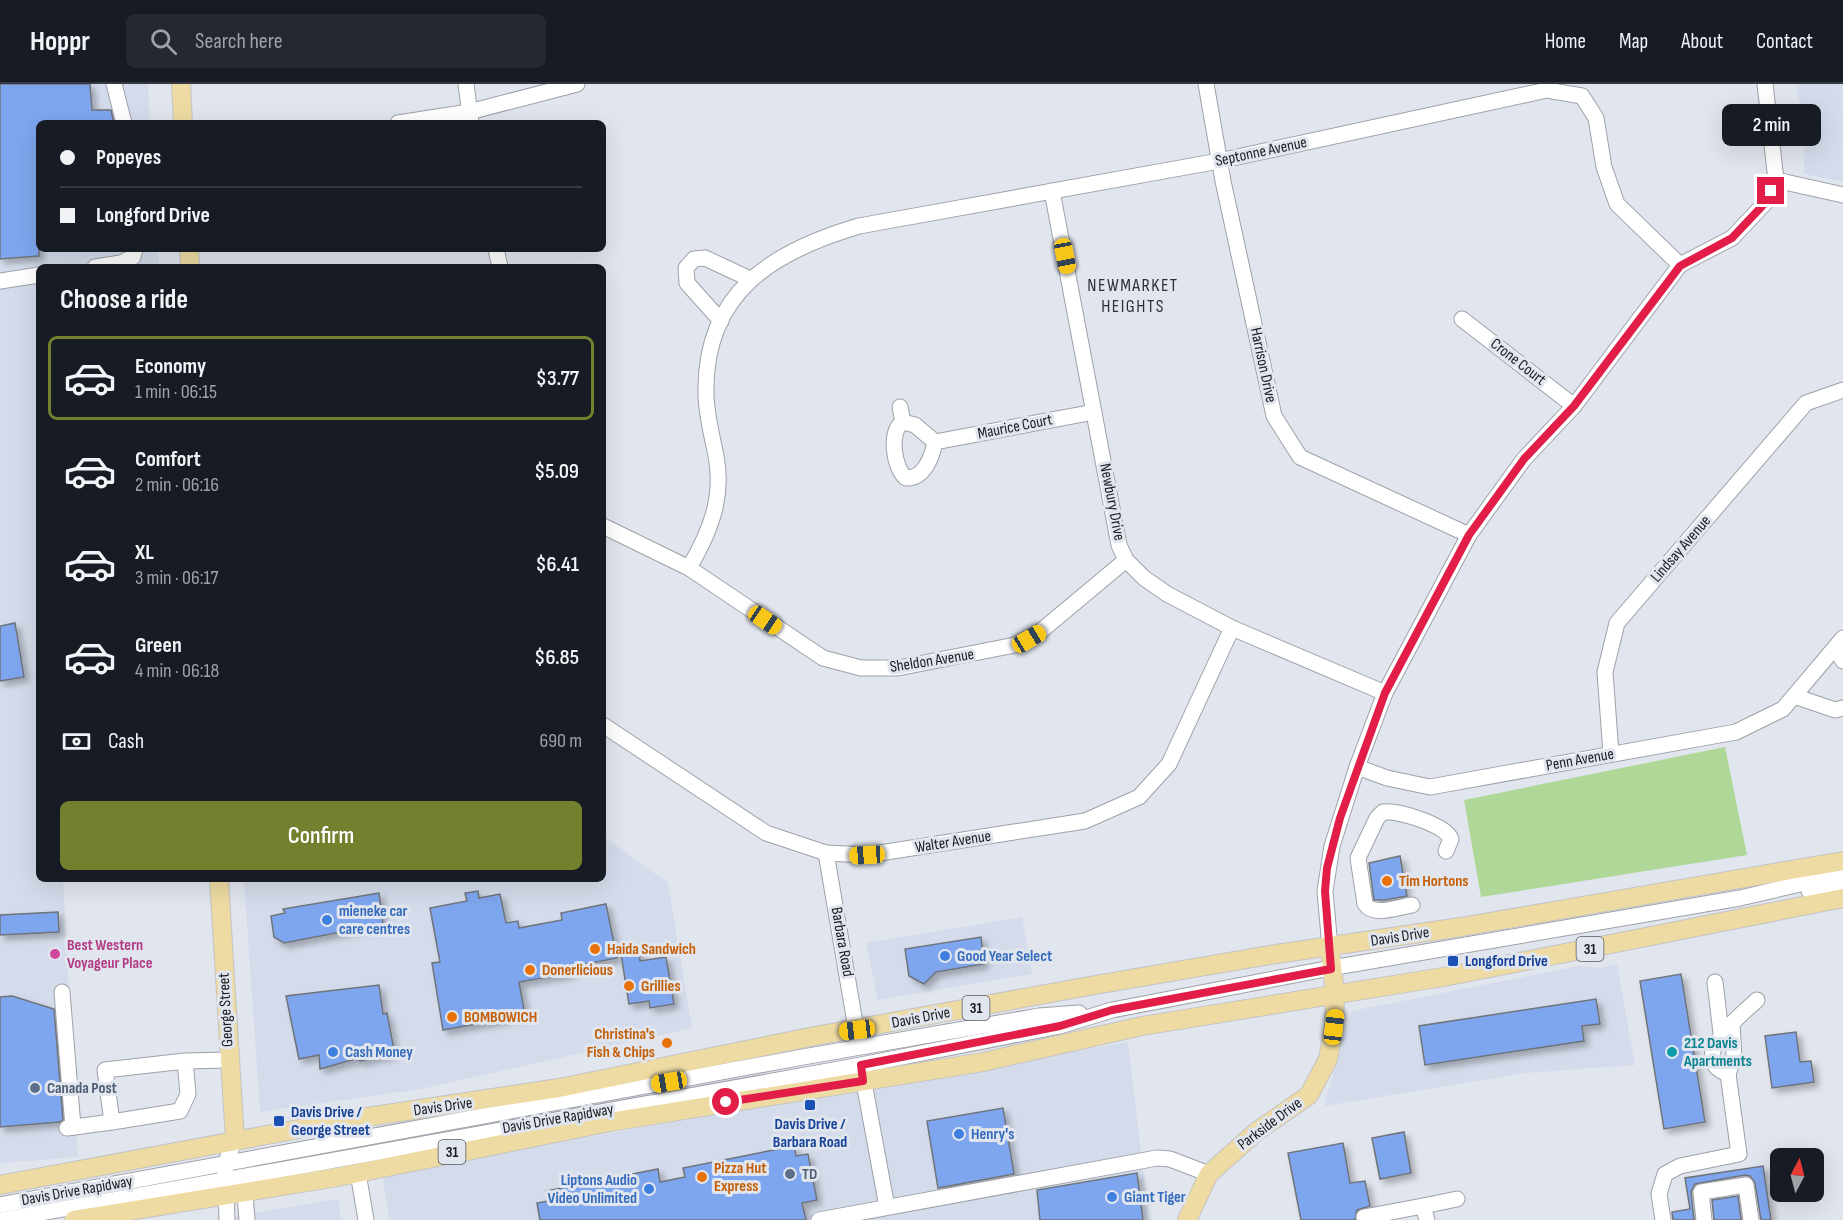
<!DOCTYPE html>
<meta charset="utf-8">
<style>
:root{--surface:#171b24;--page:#242831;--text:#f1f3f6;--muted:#9ea1a6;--line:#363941;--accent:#73812f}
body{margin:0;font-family:"Sofia Sans Condensed",sans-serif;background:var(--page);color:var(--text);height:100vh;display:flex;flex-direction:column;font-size:22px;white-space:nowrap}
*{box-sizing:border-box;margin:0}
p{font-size:20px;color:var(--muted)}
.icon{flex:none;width:33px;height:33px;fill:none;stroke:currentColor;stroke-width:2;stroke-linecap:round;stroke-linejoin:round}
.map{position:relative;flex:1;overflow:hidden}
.sheet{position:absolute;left:36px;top:180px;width:570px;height:618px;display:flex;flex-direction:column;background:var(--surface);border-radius:9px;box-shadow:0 6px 24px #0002}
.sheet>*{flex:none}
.banner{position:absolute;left:36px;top:36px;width:570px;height:132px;border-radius:9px;box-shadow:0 6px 24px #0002;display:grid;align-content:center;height:132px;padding:0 24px;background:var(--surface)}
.needle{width:39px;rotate:7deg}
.controls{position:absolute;left:1770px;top:1064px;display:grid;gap:12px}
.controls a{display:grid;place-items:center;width:54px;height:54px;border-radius:9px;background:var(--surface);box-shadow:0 6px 24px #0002;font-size:30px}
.end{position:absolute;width:27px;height:27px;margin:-14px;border:8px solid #e11d48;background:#fff;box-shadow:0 0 0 3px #fff}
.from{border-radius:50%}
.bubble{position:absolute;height:42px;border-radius:9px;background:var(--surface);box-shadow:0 6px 24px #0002;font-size:20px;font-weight:600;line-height:42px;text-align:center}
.car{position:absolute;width:18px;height:36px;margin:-18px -9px;border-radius:8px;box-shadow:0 0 4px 2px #0007;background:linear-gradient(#f5c518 24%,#345 0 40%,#f5c518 0 76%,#345 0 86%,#f5c518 0)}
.banner b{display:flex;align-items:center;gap:21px;height:57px;font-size:22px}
.banner b+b{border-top:2px solid var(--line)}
.banner i{width:15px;height:15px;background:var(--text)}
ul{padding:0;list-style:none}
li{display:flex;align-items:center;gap:18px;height:84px;margin:0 12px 9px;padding:0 12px;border:3px solid transparent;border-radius:9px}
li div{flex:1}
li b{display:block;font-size:22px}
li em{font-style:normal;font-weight:600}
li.on{border-color:var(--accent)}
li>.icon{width:54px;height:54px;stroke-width:1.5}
h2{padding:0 24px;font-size:27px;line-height:72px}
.pay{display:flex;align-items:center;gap:15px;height:66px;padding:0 24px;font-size:22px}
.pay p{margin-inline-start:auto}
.cta{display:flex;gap:12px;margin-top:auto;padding:12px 24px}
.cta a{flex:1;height:69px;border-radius:9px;background:var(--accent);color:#fff;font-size:24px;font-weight:600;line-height:69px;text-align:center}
header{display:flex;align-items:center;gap:36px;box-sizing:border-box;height:84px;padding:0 30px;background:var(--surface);border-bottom:2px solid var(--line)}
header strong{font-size:28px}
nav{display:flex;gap:33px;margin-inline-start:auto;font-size:21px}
.search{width:420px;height:54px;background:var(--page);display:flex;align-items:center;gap:15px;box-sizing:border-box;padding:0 21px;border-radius:9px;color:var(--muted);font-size:22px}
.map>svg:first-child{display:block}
</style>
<header>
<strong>Hoppr</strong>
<div class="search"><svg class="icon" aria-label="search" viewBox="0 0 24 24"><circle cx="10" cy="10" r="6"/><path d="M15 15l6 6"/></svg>Search here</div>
<nav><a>Home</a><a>Map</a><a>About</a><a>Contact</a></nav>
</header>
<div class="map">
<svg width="1843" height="1136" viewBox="0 0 1843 1136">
<defs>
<filter id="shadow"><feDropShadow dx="4.5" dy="4.5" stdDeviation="3" flood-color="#0004"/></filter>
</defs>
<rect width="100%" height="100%" fill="#e1e5ed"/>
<g fill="#d4dceb">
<polygon points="0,0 148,0 150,39 39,39 39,165 158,165 159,183 39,183 39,795 63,795 78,1073 0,1079"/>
<polygon points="1796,0 1843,0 1843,98 1804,90 1805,47"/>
<polygon points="603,752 668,799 692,944 421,1005 260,1028 244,795 603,795"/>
<polygon points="1022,833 1032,890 878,916 866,859"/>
<polygon points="1617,880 1635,981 1526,989 1324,1022 1351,927 1579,882 1601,884"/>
<polygon points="1128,958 1149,1136 389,1136 382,1089"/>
<polygon points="338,1115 341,1136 213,1136"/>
</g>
<polygon fill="#afd898" points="1725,663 1747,771 1481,813 1464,716"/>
<g fill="#7ea6ee" stroke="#6f737a" stroke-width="1.5" filter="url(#shadow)">
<polygon points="0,0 90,0 92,26 111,26 114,39 39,39 39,172 0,175"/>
<polygon points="15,539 24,593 0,597 0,542"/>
<polygon points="1400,772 1407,812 1385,816 1374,816 1369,779"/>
<polygon points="478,807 479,814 500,810 506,839 518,837 519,844 562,836 561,829 606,820 617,874 570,883 571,889 519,898 525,931 443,946 432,879 440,878 430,824 467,817 465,809"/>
<polygon points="379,809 383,840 284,859 274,853 271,832 285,829 283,825"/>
<polygon points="58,828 59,848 0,851 0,831"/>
<polygon points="981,853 984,880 936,888 924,900 909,892 905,865"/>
<polygon points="638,861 640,877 666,873 674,920 650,924 649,917 629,920 620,864"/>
<polygon points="1681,890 1705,1038 1664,1045 1640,897"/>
<polygon points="379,901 383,930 387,929 394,966 391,970 361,977 355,975 320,985 319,971 299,975 286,912"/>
<polygon points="12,912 54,925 63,1036 60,1038 0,1043 0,913"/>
<polygon points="1596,915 1600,940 1582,942 1584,957 1425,981 1419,942"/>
<polygon points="1796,948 1800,978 1811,977 1814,998 1772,1004 1765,952"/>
<polygon points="1003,1024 1014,1090 938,1104 927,1037"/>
<polygon points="1404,1048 1411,1089 1380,1095 1372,1054"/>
<polygon points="1343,1059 1350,1099 1365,1097 1370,1122 1357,1126 1355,1136 1301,1136 1288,1069"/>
<polygon points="794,1062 796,1072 808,1070 817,1116 802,1119 806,1136 540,1136 537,1119 548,1117 546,1107 658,1085 660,1098 685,1093 683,1084"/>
<polygon points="1763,1082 1771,1136 1761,1136 1755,1099 1750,1092 1745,1091 1695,1100 1691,1108 1694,1136 1673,1136 1672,1128 1690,1125 1685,1094"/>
<polygon points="1137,1089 1143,1136 1040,1136 1037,1106"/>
<polygon points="1738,1112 1741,1136 1714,1136 1712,1116"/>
</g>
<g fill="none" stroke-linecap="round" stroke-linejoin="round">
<g stroke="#9da1a9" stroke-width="17">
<g id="minor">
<polyline points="114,0 124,39"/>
<polyline points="466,0 471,39"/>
<polyline points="1206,0 1223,97 1274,332 1300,373 1469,451"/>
<polyline points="398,39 469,28 577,0"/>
<polyline points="1776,96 1843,111"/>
<polyline points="1052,107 1119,461 1126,476 1144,494 1167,510 1232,544 1385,609"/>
<polyline points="496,165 500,183"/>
<polyline points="95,183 121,179 133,173 135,165"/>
<polyline points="0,197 39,191"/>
<polyline points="1462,235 1574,322"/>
<polyline points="721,237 687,199 686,184 694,175 705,174 750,195"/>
<polyline points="900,323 903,338"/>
<path d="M903,338l12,3 20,17c-3,15 -11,37 -29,36 -12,-9 -18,-47 -3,-56z"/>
<polyline points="935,358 1094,328"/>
<polyline points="603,442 689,484 823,574 861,584 898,584 1015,561 1041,547 1126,476"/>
<path d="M689,484c21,-36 35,-70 27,-112 -4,-21 -10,-42 -10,-63 -2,-101 68,-142 153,-167l360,-65 328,-71 35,6 14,22 8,49 13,37 63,61"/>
<polyline points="1835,564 1843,577"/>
<polyline points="1794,612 1835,626 1843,624"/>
<polyline points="603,641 766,749 826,769 867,771 1085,737 1139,713 1169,680 1232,544"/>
<polyline points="1611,670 1605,588 1617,539 1806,319 1843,306"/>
<polyline points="1357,683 1387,694 1430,703 1736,648 1783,625 1843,554"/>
<polyline points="826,769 858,956"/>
<polyline points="1809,807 1843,800"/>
<path d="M1412,821c-14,2 -38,12 -47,-1l-7,-46 19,-40 6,-6c15,-2 63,13 68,27l-5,12"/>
<polyline points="1330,864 1325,807 1332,762 1357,683 1385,609 1469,451 1524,375 1574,322 1680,181 1732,154 1766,118 1776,96 1765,0"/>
<polyline points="1715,898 1721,949"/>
<polyline points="62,908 73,1043"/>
<polyline points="185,977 188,1010 180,1027 112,1038 105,986 185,977 229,976"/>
<polyline points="862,988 887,1123"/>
<polyline points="1728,990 1734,973 1732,939"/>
<polyline points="67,1044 112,1038"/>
<polyline points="358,1089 366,1136"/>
<polyline points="244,1097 247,1136"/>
<polyline points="0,1121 803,973 1039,932 1079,929"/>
<polyline points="1364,1133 1423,1122"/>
<polyline points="2,1136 861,981 1060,942 1112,926 1331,884 1740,814 1843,790"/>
<polyline points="227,1136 225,1080 235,1056"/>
<polyline points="819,1136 1157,1074 1170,1075 1209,1090"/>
<polyline points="1427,1136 1423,1122 1457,1115"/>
<path d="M1663,1136l-4,-26 6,-20 15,-8 59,-12 -11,-80c-43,-16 14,-60 29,-74"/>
<polyline points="1704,1136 1701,1108 1746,1101 1751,1136"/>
</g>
</g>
<g stroke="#c3c4c4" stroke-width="20">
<g id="major">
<polyline points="181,0 183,39"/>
<polyline points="189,165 190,183"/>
<polyline points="219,795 235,1056"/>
<polyline points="0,1101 347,1036 559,1004 815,952 1095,901 1276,870 1461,843 1843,777"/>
<polyline points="74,1136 338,1093 610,1038 983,978 1142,942 1449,892 1843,814"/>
<polyline points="1187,1136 1209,1090 1256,1048 1309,1011 1328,975 1334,943 1335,910 1330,864"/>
</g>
</g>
<use href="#minor" stroke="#fff" stroke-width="15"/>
<use href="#major" stroke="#eedba3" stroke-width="18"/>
</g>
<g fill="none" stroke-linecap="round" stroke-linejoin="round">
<polyline stroke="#e11d48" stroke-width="8" points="726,1018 863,997 861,981 1060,942 1112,926 1331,885 1325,807 1327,784 1340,734 1385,609 1469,451 1524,375 1574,322 1680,182 1732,154 1766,118 1771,107"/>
</g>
<g fill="#e8710a" stroke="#e1e5ed" stroke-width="2">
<circle cx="1387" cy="797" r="6"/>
<circle cx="595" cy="865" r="6"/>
<circle cx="530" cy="886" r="6"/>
<circle cx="629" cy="902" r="6"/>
<circle cx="452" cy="933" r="6"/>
<circle cx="667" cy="959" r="6"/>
<circle cx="702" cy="1093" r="6"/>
</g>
<g fill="#3f7fe0" stroke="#e1e5ed" stroke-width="2">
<circle cx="327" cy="836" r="6"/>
<circle cx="945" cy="872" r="6"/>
<circle cx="333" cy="968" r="6"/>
<circle cx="959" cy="1050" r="6"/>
<circle cx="649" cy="1105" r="6"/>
<circle cx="1112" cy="1113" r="6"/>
</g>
<circle fill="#d1479c" stroke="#e1e5ed" stroke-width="2" cx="55" cy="870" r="6"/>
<g fill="#1a4fb4" stroke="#e1e5ed" stroke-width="2">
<rect x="1447" y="871" width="12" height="12" rx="3"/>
<rect x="804" y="1015" width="12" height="12" rx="3"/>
<rect x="273" y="1031" width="12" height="12" rx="3"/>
</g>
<circle fill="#0f9aa8" stroke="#e1e5ed" stroke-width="2" cx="1672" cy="968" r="6"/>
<g fill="#5c6f8a" stroke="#e1e5ed" stroke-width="2">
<circle cx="35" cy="1004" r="6"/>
<circle cx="790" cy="1090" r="6"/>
</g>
<g text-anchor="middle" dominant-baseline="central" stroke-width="6" stroke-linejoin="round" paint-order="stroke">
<g fill="#e1e5ed" stroke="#55585c" stroke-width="1.5">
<rect x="1576.5" y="853" width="27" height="24" rx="4.5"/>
<rect x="962.5" y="912" width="27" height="24" rx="4.5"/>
<rect x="438.5" y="1056" width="27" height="24" rx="4.5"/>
</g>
<g font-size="15" font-weight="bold" fill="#191b1e">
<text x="1590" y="865">31</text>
<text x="976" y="924">31</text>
<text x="452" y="1068">31</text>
</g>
<g font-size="16" fill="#191b1e" stroke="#e1e5ed">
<text transform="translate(1261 68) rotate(-12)">Septonne Avenue</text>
<text transform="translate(1518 278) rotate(38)">Crone Court</text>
<text transform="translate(1263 281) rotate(78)">Harrison Drive</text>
<text transform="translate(1015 343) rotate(-11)">Maurice Court</text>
<text transform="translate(1112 418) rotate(79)">Newbury Drive</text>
<text transform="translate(1681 465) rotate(-49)">Lindsay Avenue</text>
<text transform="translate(932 577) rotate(-9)">Sheldon Avenue</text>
<text transform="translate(1580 676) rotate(-10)">Penn Avenue</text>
<text transform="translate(953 758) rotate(-9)">Walter Avenue</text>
<text transform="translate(1400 853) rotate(-9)">Davis Drive</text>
<text transform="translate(842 858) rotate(80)">Barbara Road</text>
<text transform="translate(226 926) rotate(-93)">George Street</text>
<text transform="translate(921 934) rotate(-11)">Davis Drive</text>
<text transform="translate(443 1023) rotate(-8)">Davis Drive</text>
<text transform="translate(558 1035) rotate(-10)">Davis Drive Rapidway</text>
<text transform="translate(1270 1040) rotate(-37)">Parkside Drive</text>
<text transform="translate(77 1107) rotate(-10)">Davis Drive Rapidway</text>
</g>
<g font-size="16" font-weight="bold" fill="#c56008" stroke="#e1e5ed" text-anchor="start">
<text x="1399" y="797">Tim Hortons</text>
<text x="607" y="865">Haida Sandwich</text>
<text x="542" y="886">Donerlicious</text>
<text x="641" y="902">Grillies</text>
<text x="464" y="933">BOMBOWICH</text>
<text x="655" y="950" text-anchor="end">Christina's<tspan x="655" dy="18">Fish &amp; Chips</tspan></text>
<text x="714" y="1084">Pizza Hut<tspan x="714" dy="18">Express</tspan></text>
</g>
<g font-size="16" font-weight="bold" fill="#366cbe" stroke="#e1e5ed" text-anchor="start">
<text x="339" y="827">mieneke car<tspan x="339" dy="18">care centres</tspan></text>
<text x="957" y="872">Good Year Select</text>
<text x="345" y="968">Cash Money</text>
<text x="971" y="1050">Henry's</text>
<text x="637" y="1096" text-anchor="end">Liptons Audio<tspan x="637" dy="18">Video Unlimited</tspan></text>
<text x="1124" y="1113">Giant Tiger</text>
</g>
<g font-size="16" font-weight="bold" fill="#b23c85" stroke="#e1e5ed" text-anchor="start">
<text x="67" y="861">Best Western<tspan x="67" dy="18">Voyageur Place</tspan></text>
</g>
<g font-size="16" font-weight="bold" fill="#164399" stroke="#e1e5ed" text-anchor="start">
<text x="1465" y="877">Longford Drive</text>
<text x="291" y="1028">Davis Drive /<tspan x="291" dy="18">George Street</tspan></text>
<text x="810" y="1040" text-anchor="middle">Davis Drive /<tspan x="810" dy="18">Barbara Road</tspan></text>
</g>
<g font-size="16" font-weight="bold" fill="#0d838f" stroke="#e1e5ed" text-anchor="start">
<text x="1684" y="959">212 Davis<tspan x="1684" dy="18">Apartments</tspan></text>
</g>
<g font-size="16" font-weight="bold" fill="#4e5e75" stroke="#e1e5ed" text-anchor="start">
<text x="47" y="1004">Canada Post</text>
<text x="802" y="1090">TD</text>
</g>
<g font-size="18" letter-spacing="1.5" fill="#2c3036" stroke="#e1e5ed">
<text x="1133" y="201">NEWMARKET<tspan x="1133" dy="21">HEIGHTS</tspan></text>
</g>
</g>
</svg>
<div class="controls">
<a><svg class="needle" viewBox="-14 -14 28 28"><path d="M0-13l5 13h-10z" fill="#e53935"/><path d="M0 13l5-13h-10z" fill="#9ea1a6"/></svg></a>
</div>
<i class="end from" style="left:726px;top:1018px"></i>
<i class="end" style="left:1771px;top:107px"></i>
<div class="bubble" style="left:1722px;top:20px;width:99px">2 min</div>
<i class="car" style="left:1065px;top:172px;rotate:169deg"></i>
<i class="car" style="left:765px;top:536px;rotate:124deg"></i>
<i class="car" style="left:1029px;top:555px;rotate:59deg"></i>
<i class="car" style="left:867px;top:771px;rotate:267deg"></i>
<i class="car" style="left:1334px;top:943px;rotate:7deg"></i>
<i class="car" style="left:857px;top:946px;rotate:263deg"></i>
<i class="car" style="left:669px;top:998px;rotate:260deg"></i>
<div class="banner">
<b><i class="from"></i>Popeyes</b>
<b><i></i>Longford Drive</b>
</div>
<section class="sheet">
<h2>Choose a ride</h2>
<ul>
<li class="on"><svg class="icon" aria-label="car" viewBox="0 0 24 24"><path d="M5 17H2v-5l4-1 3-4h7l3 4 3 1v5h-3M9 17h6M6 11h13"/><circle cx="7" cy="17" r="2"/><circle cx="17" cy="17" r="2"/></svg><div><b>Economy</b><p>1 min · 06:15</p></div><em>$3.77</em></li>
<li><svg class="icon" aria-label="car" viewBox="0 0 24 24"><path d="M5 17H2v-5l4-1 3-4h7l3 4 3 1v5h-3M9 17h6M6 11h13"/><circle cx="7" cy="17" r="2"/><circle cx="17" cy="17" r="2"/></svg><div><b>Comfort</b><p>2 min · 06:16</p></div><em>$5.09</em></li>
<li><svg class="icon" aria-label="car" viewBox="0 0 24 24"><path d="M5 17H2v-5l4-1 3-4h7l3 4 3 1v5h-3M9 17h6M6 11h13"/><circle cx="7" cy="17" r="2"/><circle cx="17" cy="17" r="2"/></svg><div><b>XL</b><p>3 min · 06:17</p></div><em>$6.41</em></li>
<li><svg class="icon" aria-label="car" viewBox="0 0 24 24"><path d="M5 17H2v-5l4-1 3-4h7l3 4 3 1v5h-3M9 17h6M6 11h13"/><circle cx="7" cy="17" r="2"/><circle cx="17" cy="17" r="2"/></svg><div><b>Green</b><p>4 min · 06:18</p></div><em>$6.85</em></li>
</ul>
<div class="pay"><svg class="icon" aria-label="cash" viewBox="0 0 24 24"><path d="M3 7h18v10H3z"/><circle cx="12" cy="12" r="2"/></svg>Cash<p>690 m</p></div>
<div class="cta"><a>Confirm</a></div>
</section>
</div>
